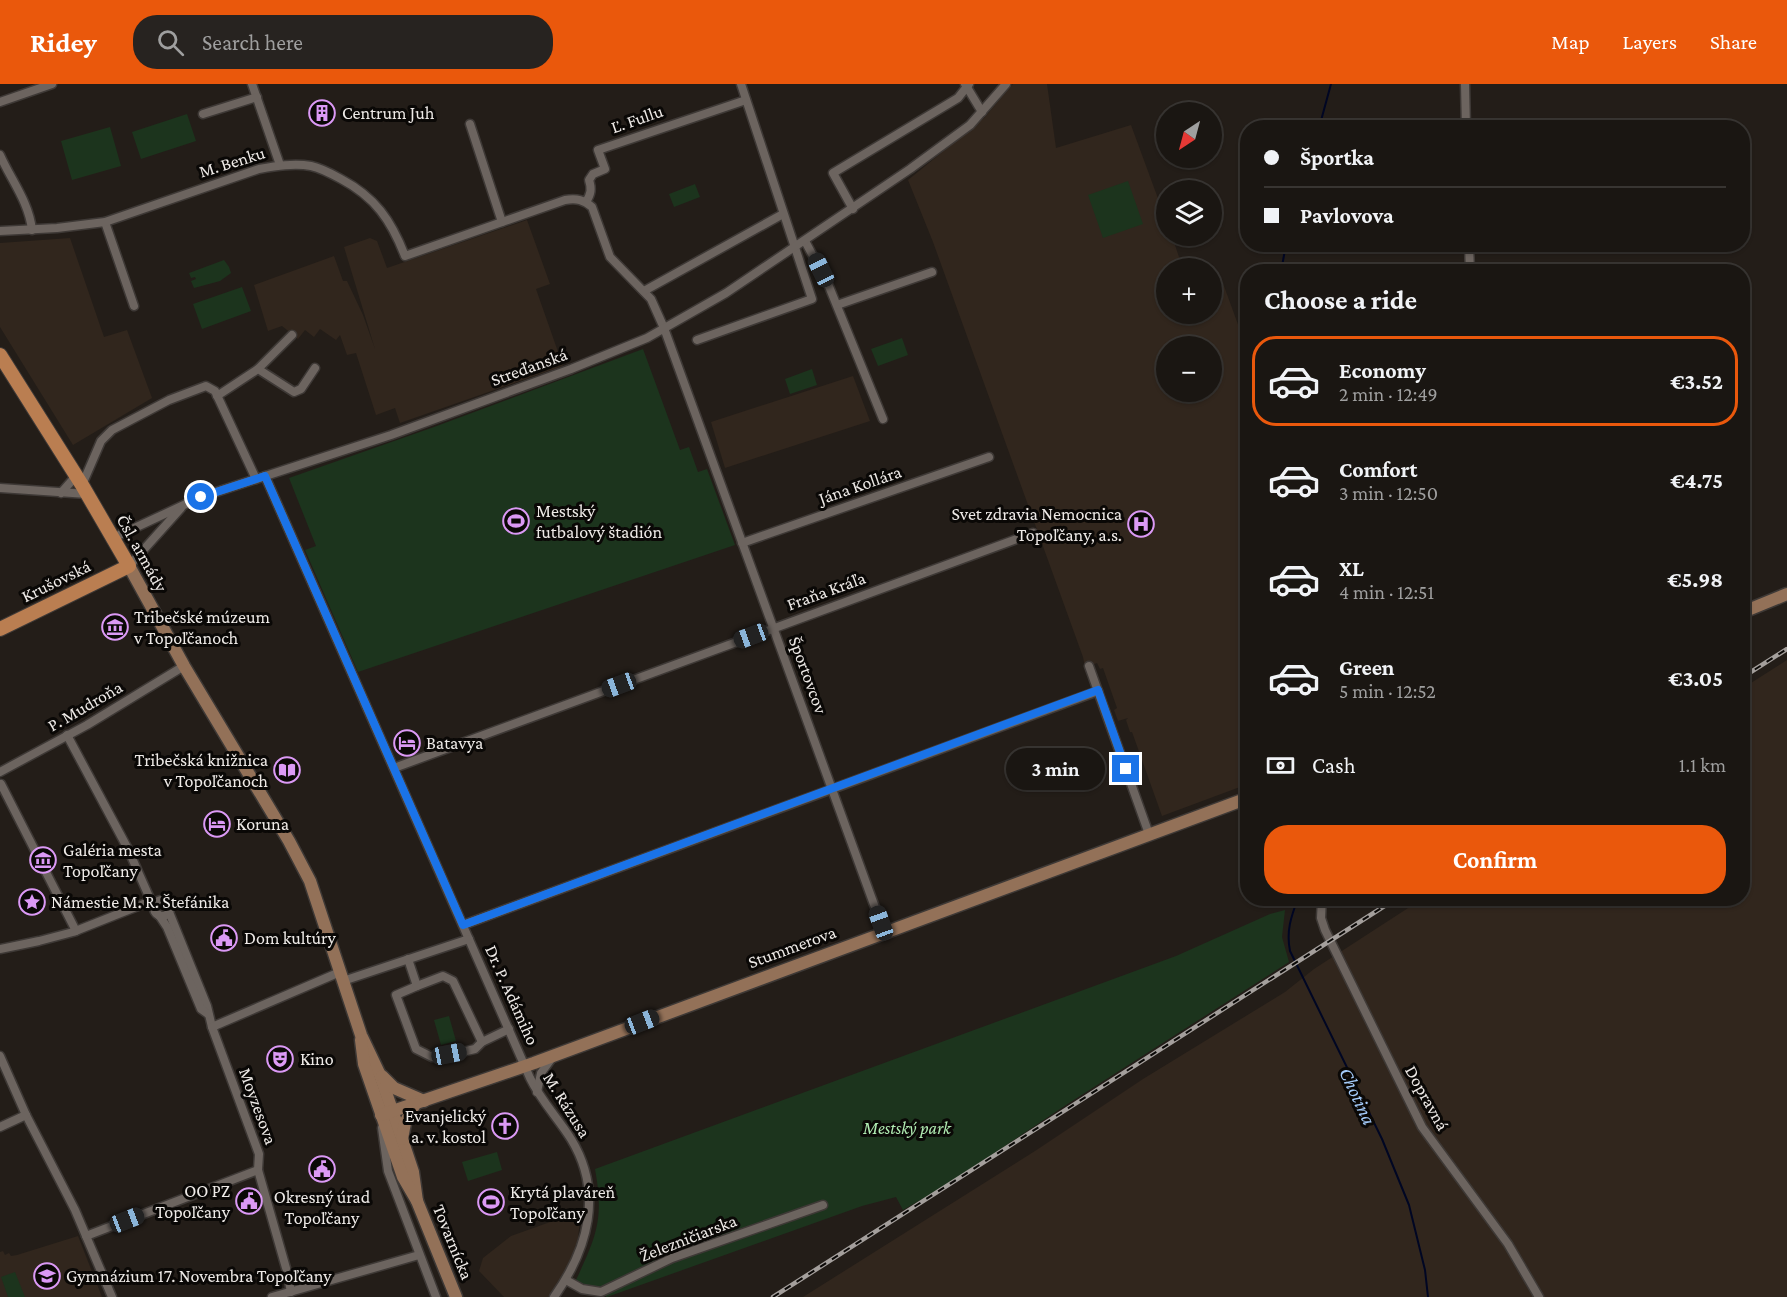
<!DOCTYPE html>
<meta charset="utf-8">
<style>
:root{--surface:#1a1612;--page:#272320;--text:#f1f3f6;--muted:#9f9f9f;--line:#383532;--accent:#ea580c}
body{margin:0;font-family:"Crimson Pro",serif;background:var(--page);color:var(--text);height:100vh;display:flex;flex-direction:column;font-size:22px;white-space:nowrap}
*{box-sizing:border-box;margin:0}
p{font-size:20px;color:var(--muted)}
.icon{flex:none;width:33px;height:33px;fill:none;stroke:currentColor;stroke-width:2;stroke-linecap:round;stroke-linejoin:round}
.map{position:relative;flex:1;overflow:hidden}
.side{position:absolute;left:1240px;top:180px;width:510px;height:642px;display:flex;flex-direction:column;background:var(--surface);border-radius:24px;box-shadow:0 2px 4px #0004,0 0 0 2px var(--line)}
.side>*{flex:none}
.top-card{position:absolute;left:1240px;top:36px;width:510px;height:132px;border-radius:24px;box-shadow:0 2px 4px #0004,0 0 0 2px var(--line);display:grid;align-content:center;height:132px;padding:0 24px;background:var(--surface)}
.needle{width:39px;rotate:216deg}
.buttons{position:absolute;left:1156px;top:18px;display:grid;gap:12px}
.buttons a{display:grid;place-items:center;width:66px;height:66px;border-radius:50%;background:var(--surface);box-shadow:0 2px 4px #0004,0 0 0 2px var(--line);font-size:30px}
.end{position:absolute;width:27px;height:27px;margin:-14px;border:8px solid #1a73e8;background:#fff;box-shadow:0 0 0 3px #fff}
.from{border-radius:50%}
.bubble{position:absolute;height:42px;border-radius:21px;background:var(--surface);box-shadow:0 2px 4px #0004,0 0 0 2px var(--line);font-size:20px;font-weight:700;line-height:42px;text-align:center}
.car{position:absolute;width:18px;height:36px;margin:-18px -9px;border-radius:8px;box-shadow:0 0 4px 2px #0007;background:linear-gradient(#222 24%,#8ab4d8 0 40%,#222 0 76%,#8ab4d8 0 86%,#222 0)}
.top-card b{display:flex;align-items:center;gap:21px;height:57px;font-size:22px}
.top-card b+b{border-top:2px solid var(--line)}
.top-card i{width:15px;height:15px;background:var(--text)}
ul{padding:0;list-style:none}
li{display:flex;align-items:center;gap:18px;height:90px;margin:0 12px 9px;padding:0 12px;border:3px solid transparent;border-radius:24px}
li div{flex:1}
li b{display:block;font-size:22px}
li em{font-style:normal;font-weight:700}
li.active{border-color:var(--accent)}
li>.icon{width:54px;height:54px;stroke-width:1.5}
h2{padding:0 24px;font-size:27px;line-height:72px}
.pay{display:flex;align-items:center;gap:15px;height:66px;padding:0 24px;font-size:22px}
.pay p{margin-inline-start:auto}
.cta{display:flex;gap:12px;margin-top:auto;padding:12px 24px}
.cta a{flex:1;height:69px;border-radius:24px;background:var(--accent);color:#fff;font-size:24px;font-weight:700;line-height:69px;text-align:center}
header{display:flex;align-items:center;gap:36px;box-sizing:border-box;height:84px;padding:0 30px;background:var(--accent);color:#fff}
header strong{font-size:28px}
nav{display:flex;gap:33px;margin-inline-start:auto;font-size:21px}
.search{width:420px;height:54px;background:var(--page);display:flex;align-items:center;gap:15px;box-sizing:border-box;padding:0 21px;border-radius:24px;color:var(--muted);font-size:22px}
.map>svg:first-child{display:block}
</style>
<header>
<strong>Ridey</strong>
<div class="search"><svg class="icon" aria-label="search" viewBox="0 0 24 24"><circle cx="10" cy="10" r="6"/><path d="M15 15l6 6"/></svg>Search here</div>
<nav><a>Map</a><a>Layers</a><a>Share</a></nav>
</header>
<div class="map">
<svg width="1787" height="1213" viewBox="0 0 1787 1213">
<rect width="100%" height="100%" fill="#231d18"/>
<g fill="#31261d" fill-rule="evenodd">
<path d="M1013,0h34l9,64 75,-23 36,98v13h5l7,21 9,9 7,2h-28v46h45v-39h2l10,11 20,55 4,6v437l-86,32 -30,-84h-2l-4,-12 2,-2 -10,3 -4,-11 3,-2 -14,-40 -3,1 -3,-6 -12,5 -2,-11 -150,-415 -25,-62 76,-62zM1167,262h45v46h-45z"/>
<polygon points="527,136 550,200 536,205 563,282 400,339 395,324 376,331 356,269 347,271 340,251 336,256 320,245 314,253 305,246 298,255 282,242 268,247 254,201 334,172 343,197 347,197 363,231 375,265 344,163 370,154 377,157 387,184"/>
<polygon points="70,154 104,253 127,246 152,314 73,361 0,243 0,159"/>
<polygon points="853,292 870,337 725,384 711,338"/>
<polygon points="1787,576 1787,1213 803,1213 1035,1067 1143,995 1285,908 1314,885 1422,815 1743,814 1743,604"/>
<polygon points="581,1127 578,1154 573,1172 560,1197 548,1213 504,1213 479,1187 483,1174 511,1152"/>
<polygon points="78,1152 102,1213 0,1213 0,1168 3,1167 5,1171 9,1169 11,1172 17,1171"/>
</g>
<g fill="#1c341d">
<polygon points="187,30 196,57 141,75 132,48"/>
<polygon points="110,43 121,82 72,96 61,57"/>
<polygon points="1128,97 1143,140 1103,154 1088,111"/>
<polygon points="695,100 700,113 674,123 669,110"/>
<polygon points="224,176 229,183 231,189 220,197 194,204 191,197 196,195 195,193 191,194 189,189"/>
<polygon points="242,203 251,227 202,245 193,220"/>
<polygon points="902,254 908,271 878,282 871,265"/>
<polygon points="643,265 680,366 689,363 698,388 707,385 735,461 358,588 305,466 316,462 289,394 434,343"/>
<polygon points="812,285 817,301 790,310 785,295"/>
<path d="M1285,826l-3,27 7,25 -223,143 -118,79 -45,26 -7,-13 -34,9 -255,91 -31,-17c21,-45 28,-61 19,-111l581,-213 94,-42z"/>
<polygon points="449,932 456,957 441,961 434,936"/>
<polygon points="497,1068 502,1086 468,1097 462,1078"/>
<polygon points="15,1188 25,1213 8,1213 1,1193"/>
</g>
<g fill="none" stroke-linecap="round" stroke-linejoin="round">
<g stroke="#000623" stroke-width="2">
<polyline points="1319,44 1331,0"/>
<polyline points="1281,188 1286,160"/>
<path d="M1298,814c-7,19 -12,33 -8,53l92,188 27,66 16,65 3,27"/>
</g>
<g stroke="#3e3936" stroke-width="11">
<g id="street">
<polyline points="252,0 280,81"/>
<polyline points="965,0 982,28"/>
<polyline points="1465,0 1466,44"/>
<polyline points="0,18 52,0"/>
<polyline points="203,30 257,13"/>
<polyline points="470,40 502,138"/>
<path d="M0,71c11,25 29,47 32,75"/>
<path d="M586,118c5,-8 6,-13 3,-22l4,-6 12,-5 -7,-19 148,-50"/>
<polyline points="853,125 833,89 958,14 969,0"/>
<polyline points="105,138 134,222"/>
<path d="M0,147l57,-3 48,-6 154,-53c17,-3 35,-6 52,-3 10,2 21,8 30,13 34,18 50,41 64,77l160,-56c12,-2 19,0 27,7l18,50 41,42 13,29 220,604"/>
<polyline points="805,157 828,200 883,335"/>
<polyline points="1469,160 1470,188"/>
<polyline points="644,207 783,130"/>
<polyline points="837,221 932,188"/>
<polyline points="697,256 812,215 741,0"/>
<polyline points="258,285 292,251"/>
<polyline points="217,312 258,285 294,308 301,305 315,284"/>
<path d="M265,392l265,602c11,23 28,40 41,61 33,54 17,110 -17,158"/>
<polyline points="82,401 101,357 112,346 169,316 206,302 215,307 256,395"/>
<polyline points="0,404 87,410"/>
<polyline points="61,409 76,392"/>
<polyline points="113,454 201,413 391,351 571,285 647,254 726,209 910,85 970,41 1006,0"/>
<polyline points="742,459 989,373"/>
<polyline points="129,482 181,424"/>
<polyline points="1089,582 1149,750"/>
<polyline points="67,651 128,765 151,817"/>
<polyline points="394,684 1033,449"/>
<polyline points="0,688 87,641 184,582"/>
<polyline points="0,701 1,700 76,847"/>
<polyline points="1322,814 1321,834 1325,846 1422,1043 1508,1160 1539,1213"/>
<circle cx="162" cy="824" r="8"/>
<polyline points="169,828 207,922 212,943 259,1070 258,1086 286,1184"/>
<polyline points="159,831 167,843 201,925 208,930"/>
<polyline points="463,841 1098,607"/>
<polyline points="0,865 39,857 73,848 151,817 154,822"/>
<polyline points="408,875 417,902 396,911 416,965 432,973 462,968 475,965 482,958 509,945"/>
<polyline points="343,897 469,855"/>
<polyline points="417,902 443,892 453,897 482,958"/>
<polyline points="212,943 340,888"/>
<polyline points="0,972 26,1031 75,1126 112,1213"/>
<polyline points="537,1008 541,989 552,974"/>
<polyline points="0,1043 26,1031"/>
<polyline points="382,1044 388,1087 436,1213"/>
<polyline points="86,1152 258,1086"/>
<polyline points="288,1192 291,1208"/>
<polyline points="566,1196 582,1205 601,1208 672,1174 823,1121"/>
<polyline points="272,1213 419,1171"/>
</g>
</g>
<g stroke="#3e3936" stroke-width="15">
<g id="secondary">
<polyline points="129,482 184,582 289,757 310,797 361,951 380,991 402,1055 413,1088 417,1117"/>
<polyline points="1743,528 1787,510"/>
<polyline points="361,956 364,980 403,1093 417,1117 456,1213"/>
<polyline points="382,992 394,1004 424,1017"/>
<polyline points="381,1031 534,979 1248,714"/>
<polyline points="402,1055 405,1039 415,1020"/>
</g>
</g>
<g stroke="#3e3936" stroke-width="16">
<polyline id="primary" points="0,271 82,401 129,482 0,545"/>
</g>
<use href="#street" stroke="#6c645f" stroke-width="8"/>
<use href="#secondary" stroke="#937158" stroke-width="12"/>
<use href="#primary" stroke="#ba7e51" stroke-width="14"/>
<g stroke="#a49f9c" stroke-width="4.5">
<g id="rail">
<polyline points="1743,593 1787,565"/>
<polyline points="773,1213 1397,814"/>
</g>
</g>
<use href="#rail" stroke="#0a0806" stroke-width="2" stroke-dasharray="7" stroke-linecap="butt"/>
</g>
<g fill="none" stroke-linecap="round" stroke-linejoin="round">
<polyline stroke="#1a73e8" stroke-width="8" points="201,413 265,392 463,841 1098,606 1126,685"/>
</g>
<defs>
<g id="building-ring" transform="scale(1.35)"><circle r="9.5" fill="#0a0806" stroke="#db99f5" stroke-width="1.5"/><path d="M-4-6H4V6H1V3H-1V6H-4ZM-2.5-4.3h1.7v1.8h-1.7ZM.8-4.3h1.7v1.8H.8ZM-2.5-1h1.7V.8h-1.7ZM.8-1h1.7V.8H.8Z" fill="#db99f5"/></g>
<g id="stadium-ring" transform="scale(1.35)"><circle r="9.5" fill="#0a0806" stroke="#db99f5" stroke-width="1.5"/><path d="M0-5a6.5 5 0 1 0 0 10a6.5 5 0 1 0 0-10ZM-3.5-1.8h7v3.6h-7Z" fill="#db99f5"/></g>
<g id="hospital-ring" transform="scale(1.35)"><circle r="9.5" fill="#0a0806" stroke="#db99f5" stroke-width="1.5"/><path d="M-5-5h3v3.5h4V-5h3V5h-3V1.5h-4V5h-3Z" fill="#db99f5"/></g>
<g id="museum-ring" transform="scale(1.35)"><circle r="9.5" fill="#0a0806" stroke="#db99f5" stroke-width="1.5"/><path d="M0-6L6-3V-2H-6V-3ZM-5-1h2V3h-2ZM-1-1h2V3h-2ZM3-1h2V3H3ZM-6 4H6V6H-6Z" fill="#db99f5"/></g>
<g id="hotel-ring" transform="scale(1.35)"><circle r="9.5" fill="#0a0806" stroke="#db99f5" stroke-width="1.5"/><path d="M-6-4.5h1.5V1H6V5H4.5V3h-9V5H-6ZM-4 0a1.8 1.8 0 1 1 3.6 0ZM.5 0V-2.5h3Q6-2.5 6 0Z" fill="#db99f5"/></g>
<g id="library-ring" transform="scale(1.35)"><circle r="9.5" fill="#0a0806" stroke="#db99f5" stroke-width="1.5"/><path d="M-6-4Q-3-5.5-.7-3.5V5Q-3 3-6 4ZM6-4Q3-5.5 .7-3.5V5Q3 3 6 4Z" fill="#db99f5"/></g>
<g id="sight-ring" transform="scale(1.35)"><circle r="9.5" fill="#0a0806" stroke="#db99f5" stroke-width="1.5"/><path d="M0-6L1.8-2.2L6-1.7L2.9 1.2L3.7 5.4L0 3.3L-3.7 5.4L-2.9 1.2L-6-1.7L-1.8-2.2Z" fill="#db99f5"/></g>
<g id="civic-ring" transform="scale(1.35)"><circle r="9.5" fill="#0a0806" stroke="#db99f5" stroke-width="1.5"/><path d="M-.6-6.5H3V-4.5H.6V-3L4-1V1h2V6H-6V1h2V-1L-.6-3ZM-1.2 2.5V6h2.4V2.5Z" fill="#db99f5"/></g>
<g id="theatre-ring" transform="scale(1.35)"><circle r="9.5" fill="#0a0806" stroke="#db99f5" stroke-width="1.5"/><path d="M-5-5.5Q0-4 5-5.5V0Q5 5 0 6Q-5 5-5 0ZM-3.3-2.5H-1v1.5H-3.3ZM1-2.5H3.3v1.5H1ZM-2.8 1Q0 5.5 2.8 1Z" fill="#db99f5"/></g>
<g id="church-ring" transform="scale(1.35)"><circle r="9.5" fill="#0a0806" stroke="#db99f5" stroke-width="1.5"/><path d="M-1.2-6h2.4v3.5h3.3v2.4h-3.3V6h-2.4V-.1h-3.3v-2.4h3.3Z" fill="#db99f5"/></g>
<g id="school-ring" transform="scale(1.35)"><circle r="9.5" fill="#0a0806" stroke="#db99f5" stroke-width="1.5"/><path d="M0-5L7-2L0 1L-7-2ZM-4 1L0 2.5L4 1V4Q0 6-4 4Z" fill="#db99f5"/></g>
</defs>
<g fill-rule="evenodd">
<use href="#building-ring" x="322" y="29"/>
<use href="#stadium-ring" x="516" y="437"/>
<use href="#hospital-ring" x="1141" y="440"/>
<use href="#museum-ring" x="115" y="543"/>
<use href="#hotel-ring" x="407" y="659"/>
<use href="#library-ring" x="287" y="686"/>
<use href="#hotel-ring" x="217" y="740"/>
<use href="#museum-ring" x="43" y="776"/>
<use href="#sight-ring" x="32" y="818"/>
<use href="#civic-ring" x="224" y="854"/>
<use href="#theatre-ring" x="280" y="975"/>
<use href="#church-ring" x="505" y="1042"/>
<use href="#civic-ring" x="322" y="1085"/>
<use href="#civic-ring" x="249" y="1117"/>
<use href="#stadium-ring" x="491" y="1118"/>
<use href="#school-ring" x="47" y="1192"/>
</g>
<g text-anchor="middle" dominant-baseline="central" stroke-width="6" stroke-linejoin="round" paint-order="stroke">
<g font-size="18" fill="#eeeae7" stroke="#0a0806" text-anchor="start">
<text x="342" y="29">Centrum Juh</text>
<text x="536" y="427">Mestský<tspan x="536" dy="21">futbalový štadión</tspan></text>
<text x="1122" y="430" text-anchor="end">Svet zdravia Nemocnica<tspan x="1122" dy="21">Topoľčany, a.s.</tspan></text>
<text x="134" y="533">Tribečské múzeum<tspan x="134" dy="21">v Topoľčanoch</tspan></text>
<text x="426" y="659">Batavya</text>
<text x="268" y="676" text-anchor="end">Tribečská knižnica<tspan x="268" dy="21">v Topoľčanoch</tspan></text>
<text x="236" y="740">Koruna</text>
<text x="63" y="766">Galéria mesta<tspan x="63" dy="21">Topoľčany</tspan></text>
<text x="51" y="818">Námestie M. R. Štefánika</text>
<text x="244" y="854">Dom kultúry</text>
<text x="300" y="975">Kino</text>
<text x="486" y="1032" text-anchor="end">Evanjelický<tspan x="486" dy="21">a. v. kostol</tspan></text>
<text x="230" y="1107" text-anchor="end">OO PZ<tspan x="230" dy="21">Topoľčany</tspan></text>
<text x="510" y="1108">Krytá plaváreň<tspan x="510" dy="21">Topoľčany</tspan></text>
<text x="322" y="1113" text-anchor="middle">Okresný úrad<tspan x="322" dy="21">Topoľčany</tspan></text>
<text x="66" y="1192">Gymnázium 17. Novembra Topoľčany</text>
</g>
<g font-size="18" fill="#eeeae7" stroke="#0a0806">
<text transform="translate(637 35) rotate(-19)">Ľ. Fullu</text>
<text transform="translate(232 78) rotate(-17)">M. Benku</text>
<text transform="translate(529 283) rotate(-20)">Streďanská</text>
<text transform="translate(860 401) rotate(-19)">Jána Kollára</text>
<text transform="translate(142 469) rotate(61)">Čsl. armády</text>
<text transform="translate(56 497) rotate(-26)">Krušovská</text>
<text transform="translate(826 507) rotate(-20)">Fraňa Kráľa</text>
<text transform="translate(808 591) rotate(70)">Športovcov</text>
<text transform="translate(85 622) rotate(-30)">P. Mudroňa</text>
<text transform="translate(792 863) rotate(-20)">Stummerova</text>
<text transform="translate(512 911) rotate(66)">Dr. P. Adámiho</text>
<text transform="translate(1427 1014) rotate(61)">Dopravná</text>
<text transform="translate(567 1021) rotate(58)">M. Rázusa</text>
<text transform="translate(258 1022) rotate(70)">Moyzesova</text>
<text transform="translate(688 1154) rotate(-21)">Železničiarska</text>
<text transform="translate(453 1158) rotate(68)">Tovarnícka</text>
</g>
<g font-size="18" font-style="italic" fill="#b0ebb2" stroke="#0a0806">
<text x="907" y="1044">Mestský park</text>
</g>
<g font-size="20" font-style="italic" fill="#a4cbfa" stroke="#0a0806">
<text transform="translate(1358 1012) rotate(65)">Chotina</text>
</g>
</g>
</svg>
<div class="buttons">
<a><svg class="needle" viewBox="-14 -14 28 28"><path d="M0-13l5 13h-10z" fill="#e53935"/><path d="M0 13l5-13h-10z" fill="#9f9f9f"/></svg></a>
<a><svg class="icon" aria-label="layers" viewBox="0 0 24 24"><path d="M12 4l9 5-9 5-9-5zM3 14l9 5 9-5"/></svg></a>
<a>+</a>
<a>−</a>
</div>
<i class="end from" style="left:201px;top:413px"></i>
<i class="end" style="left:1126px;top:685px"></i>
<div class="bubble" style="left:1006px;top:664px;width:99px">3 min</div>
<i class="car" style="left:821px;top:186px;rotate:334deg"></i>
<i class="car" style="left:751px;top:552px;rotate:250deg"></i>
<i class="car" style="left:619px;top:601px;rotate:250deg"></i>
<i class="car" style="left:881px;top:839px;rotate:340deg"></i>
<i class="car" style="left:642px;top:938px;rotate:69deg"></i>
<i class="car" style="left:449px;top:970px;rotate:79deg"></i>
<i class="car" style="left:127px;top:1136px;rotate:69deg"></i>
<div class="top-card">
<b><i class="from"></i>Športka</b>
<b><i></i>Pavlovova</b>
</div>
<section class="side">
<h2>Choose a ride</h2>
<ul>
<li class="active"><svg class="icon" aria-label="car" viewBox="0 0 24 24"><path d="M5 17H2v-5l4-1 3-4h7l3 4 3 1v5h-3M9 17h6M6 11h13"/><circle cx="7" cy="17" r="2"/><circle cx="17" cy="17" r="2"/></svg><div><b>Economy</b><p>2 min · 12:49</p></div><em>€3.52</em></li>
<li><svg class="icon" aria-label="car" viewBox="0 0 24 24"><path d="M5 17H2v-5l4-1 3-4h7l3 4 3 1v5h-3M9 17h6M6 11h13"/><circle cx="7" cy="17" r="2"/><circle cx="17" cy="17" r="2"/></svg><div><b>Comfort</b><p>3 min · 12:50</p></div><em>€4.75</em></li>
<li><svg class="icon" aria-label="car" viewBox="0 0 24 24"><path d="M5 17H2v-5l4-1 3-4h7l3 4 3 1v5h-3M9 17h6M6 11h13"/><circle cx="7" cy="17" r="2"/><circle cx="17" cy="17" r="2"/></svg><div><b>XL</b><p>4 min · 12:51</p></div><em>€5.98</em></li>
<li><svg class="icon" aria-label="car" viewBox="0 0 24 24"><path d="M5 17H2v-5l4-1 3-4h7l3 4 3 1v5h-3M9 17h6M6 11h13"/><circle cx="7" cy="17" r="2"/><circle cx="17" cy="17" r="2"/></svg><div><b>Green</b><p>5 min · 12:52</p></div><em>€3.05</em></li>
</ul>
<div class="pay"><svg class="icon" aria-label="cash" viewBox="0 0 24 24"><path d="M3 7h18v10H3z"/><circle cx="12" cy="12" r="2"/></svg>Cash<p>1.1 km</p></div>
<div class="cta"><a>Confirm</a></div>
</section>
</div>
